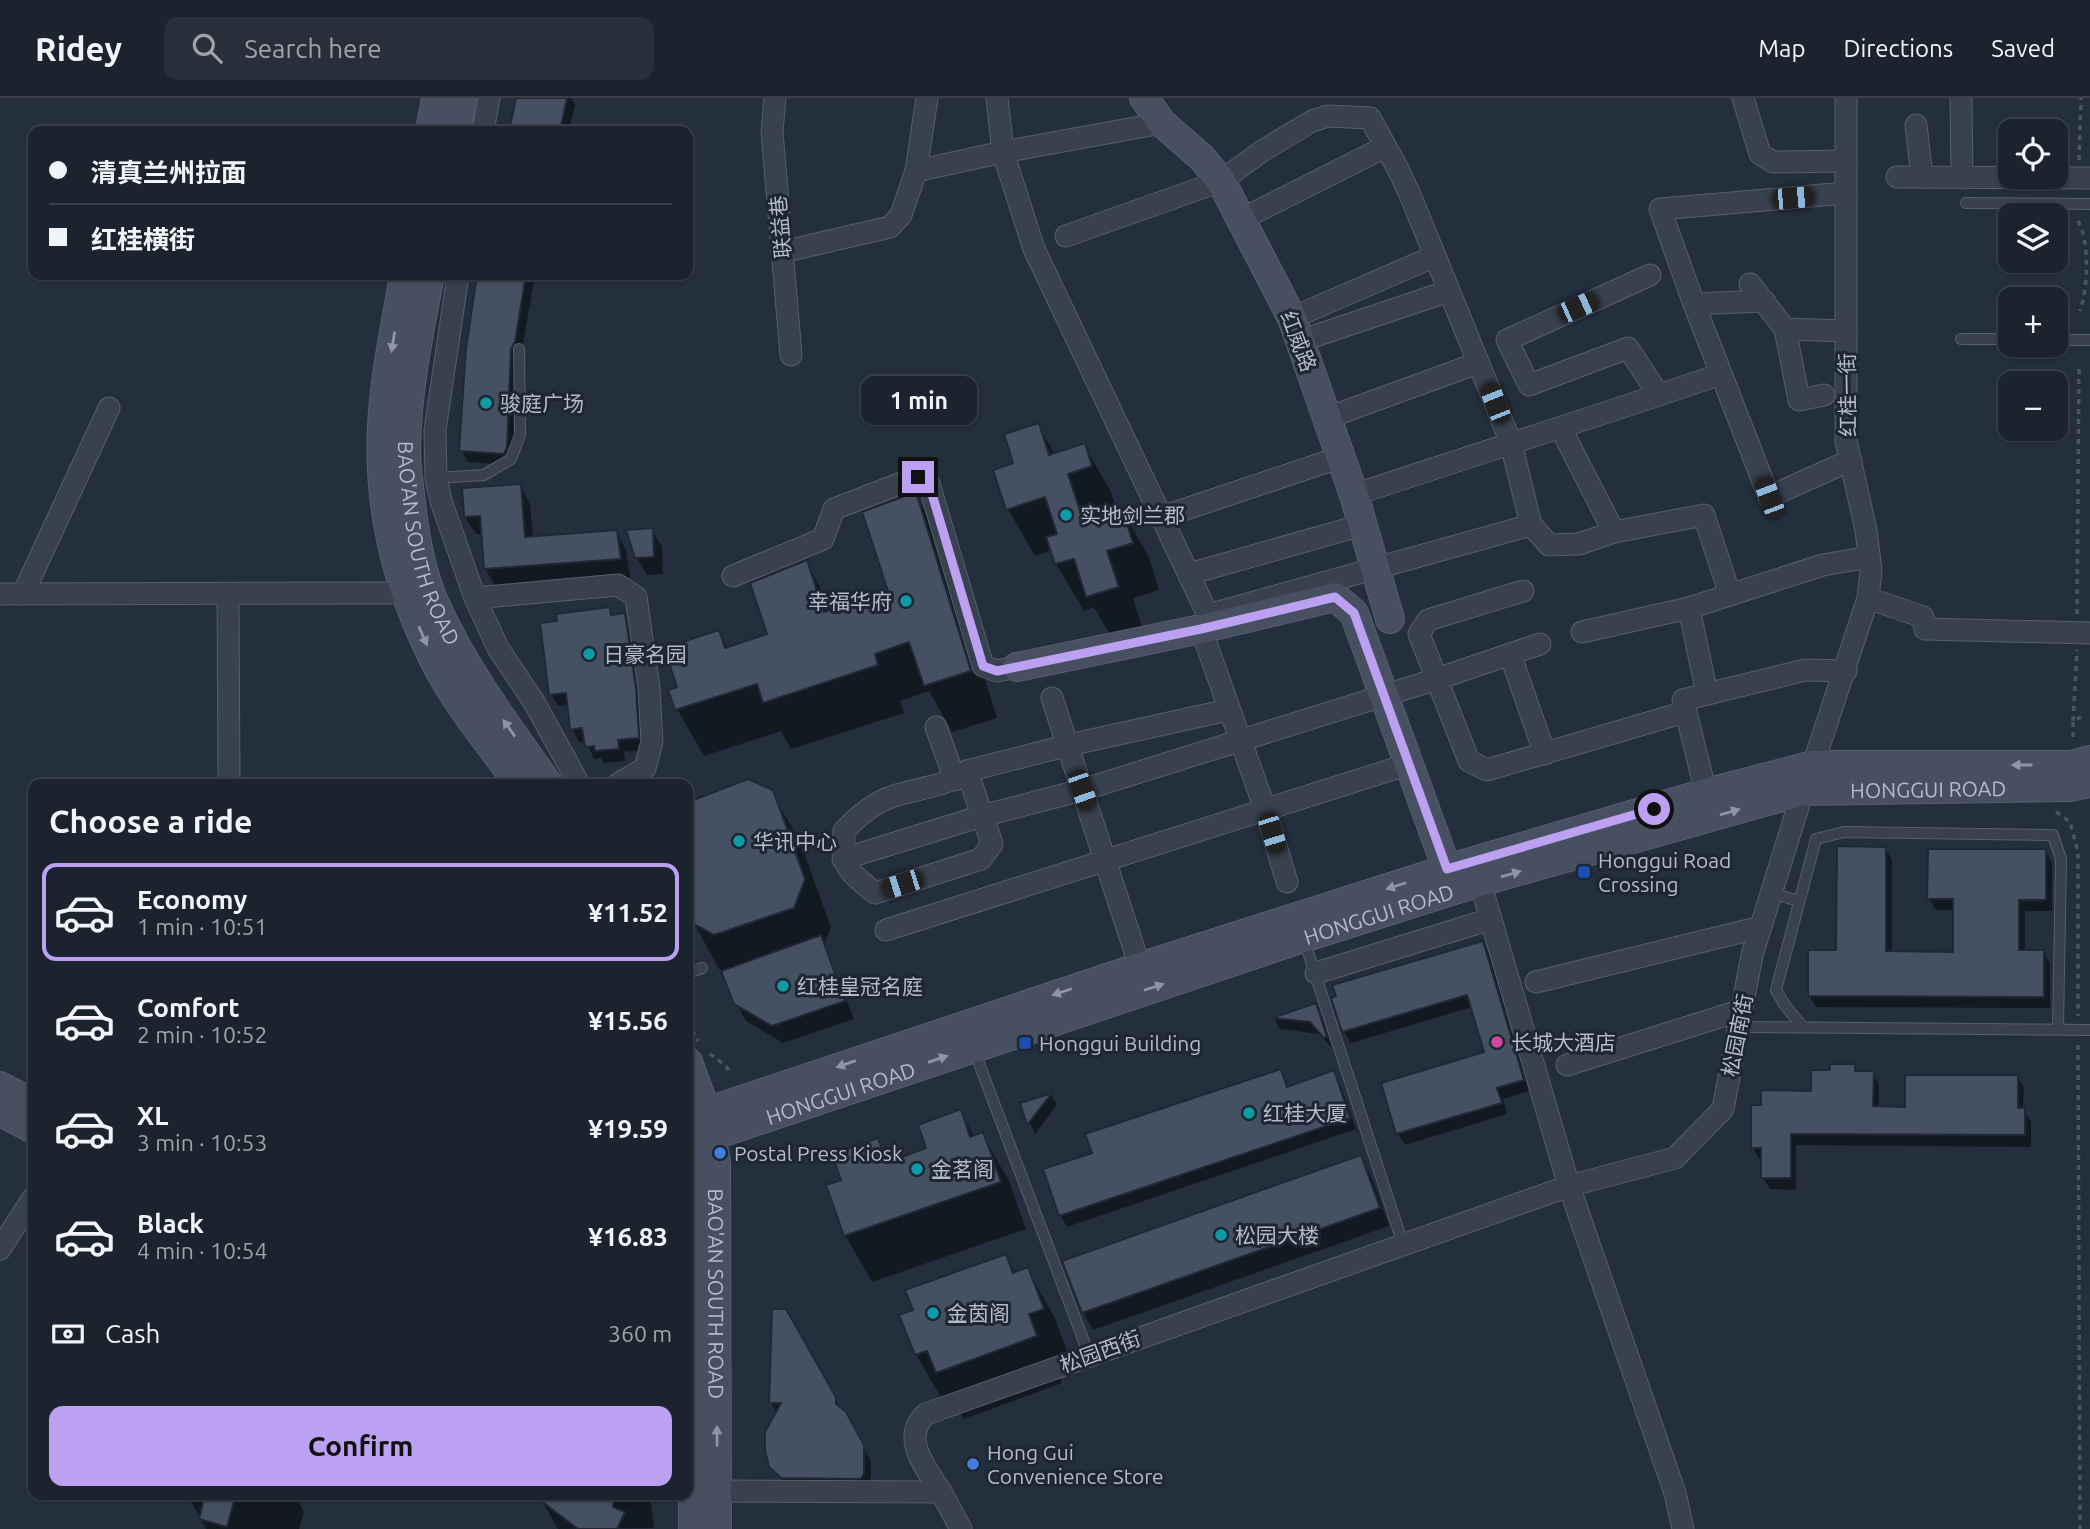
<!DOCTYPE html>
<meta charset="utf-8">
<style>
:root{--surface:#1b232e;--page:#282f3a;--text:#f1f3f6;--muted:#a0a4aa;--line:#39404a;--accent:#bca0f2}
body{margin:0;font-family:Ubuntu,"Noto Sans SC",sans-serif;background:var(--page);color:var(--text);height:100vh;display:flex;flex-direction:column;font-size:26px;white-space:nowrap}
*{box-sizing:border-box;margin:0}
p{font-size:23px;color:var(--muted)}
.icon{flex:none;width:38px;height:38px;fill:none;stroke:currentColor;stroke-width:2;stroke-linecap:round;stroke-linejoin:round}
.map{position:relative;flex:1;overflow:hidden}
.sheet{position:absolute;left:28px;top:681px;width:665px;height:721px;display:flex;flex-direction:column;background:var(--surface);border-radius:14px;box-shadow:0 2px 5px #0004,0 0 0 2px var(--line)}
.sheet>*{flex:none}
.guide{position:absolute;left:28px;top:28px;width:665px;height:154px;border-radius:14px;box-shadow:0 2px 5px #0004,0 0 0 2px var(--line);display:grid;align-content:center;height:154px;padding:0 21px;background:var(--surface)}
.controls{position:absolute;left:1998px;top:21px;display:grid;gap:14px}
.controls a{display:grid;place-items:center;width:70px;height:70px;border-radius:14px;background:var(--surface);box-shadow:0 2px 5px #0004,0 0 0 2px var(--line);font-size:35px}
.end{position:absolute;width:32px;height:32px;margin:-16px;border:9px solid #bca0f2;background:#111;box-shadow:0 0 0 4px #111}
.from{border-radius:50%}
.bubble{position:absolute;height:49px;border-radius:14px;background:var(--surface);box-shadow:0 2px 5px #0004,0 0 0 2px var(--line);font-size:23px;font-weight:700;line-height:49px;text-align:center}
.car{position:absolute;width:21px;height:42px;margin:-21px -10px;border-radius:9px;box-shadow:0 0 5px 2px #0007;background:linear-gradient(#222 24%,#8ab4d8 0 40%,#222 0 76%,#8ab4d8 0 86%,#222 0)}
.guide b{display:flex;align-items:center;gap:24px;height:66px;font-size:26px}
.guide b+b{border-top:2px solid var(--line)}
.guide i{width:18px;height:18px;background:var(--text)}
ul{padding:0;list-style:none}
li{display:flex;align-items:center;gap:21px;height:98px;margin:0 14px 10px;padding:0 7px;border:4px solid transparent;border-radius:14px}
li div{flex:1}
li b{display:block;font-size:26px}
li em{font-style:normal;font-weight:700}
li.current{border-color:var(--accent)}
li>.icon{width:63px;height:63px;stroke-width:1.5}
h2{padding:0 21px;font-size:32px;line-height:84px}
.pay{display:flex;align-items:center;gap:18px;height:77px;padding:0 21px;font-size:26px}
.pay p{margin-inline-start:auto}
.action{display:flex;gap:14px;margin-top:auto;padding:14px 21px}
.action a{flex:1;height:80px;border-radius:14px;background:var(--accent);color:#111;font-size:28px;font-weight:700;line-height:80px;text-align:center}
header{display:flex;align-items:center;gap:42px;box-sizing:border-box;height:98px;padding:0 35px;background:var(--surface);border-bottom:2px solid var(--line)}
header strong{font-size:33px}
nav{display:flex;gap:38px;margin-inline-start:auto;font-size:24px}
.search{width:490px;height:63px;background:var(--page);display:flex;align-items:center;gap:18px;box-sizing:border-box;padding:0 24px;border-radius:14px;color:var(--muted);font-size:26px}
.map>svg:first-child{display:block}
</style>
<header>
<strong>Ridey</strong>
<div class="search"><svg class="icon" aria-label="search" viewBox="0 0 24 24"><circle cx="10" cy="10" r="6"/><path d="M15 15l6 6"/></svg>Search here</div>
<nav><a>Map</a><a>Directions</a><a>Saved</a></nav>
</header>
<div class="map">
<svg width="2090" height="1431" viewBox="0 0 2090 1431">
<rect width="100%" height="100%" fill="#242f3e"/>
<g fill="#0007">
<polygon points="518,0 571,0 575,7 569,33 511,33"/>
<polygon points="479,177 535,177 521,257 517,263 513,361 511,367 468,364 461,352 467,250"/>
<polygon points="1038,327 1055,356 1084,347 1111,394 1117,414 1122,412 1149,459 1159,492 1133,500 1144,536 1115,545 1094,509 1084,513 1056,466 1052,452 1035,458 1008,411 1015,367"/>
<polygon points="520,387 530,405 533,440 616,434 626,452 630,479 495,488 485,470 483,436 476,436 465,419"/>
<polygon points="915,396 942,442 997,620 952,634 929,593 900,603 904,615 791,651 781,633 704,658 677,611 679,590 719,534 728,550 769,537 806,464 833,512 890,494"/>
<polygon points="652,432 662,449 663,476 647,477 637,460"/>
<polygon points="609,511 614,518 624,517 631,529 642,605 645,652 624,654 625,663 604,665 601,660 594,661 586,643 579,644 572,631 569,607 558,608 551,596"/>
<polygon points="748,683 771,694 799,741 831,829 824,847 854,921 783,945 746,923 736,905 723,873 719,871 688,814 688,706"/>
<polygon points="1885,750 1892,762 1892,855 1955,855 1955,812 1936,812 1929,801 2045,753 2052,764 2052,813 2025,813 2025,854 2043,854 2050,865 2050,910 1816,909 1810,898 1838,854"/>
<polygon points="1483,845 1489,856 1529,993 1503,1001 1507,1016 1405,1047 1398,1035 1486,956 1472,909 1351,945 1344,934 1333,901"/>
<polygon points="1315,907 1322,919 1332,950 1319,936 1280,931 1274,921"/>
<polygon points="1854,968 1858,975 1873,975 1879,987 1879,1010 1906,1011 2017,978 2024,990 2023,1012 2031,1023 2031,1049 1796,1047 1796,1092 1770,1091 1763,1080 1763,1061 1759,1061 1753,1049 1832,974"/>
<polygon points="1280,973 1289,990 1333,975 1340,986 1356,1031 1067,1129 1061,1118 1045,1072 1094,1056"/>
<polygon points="1051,997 1057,1007 1035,1036 1022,1007"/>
<polygon points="960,1014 975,1039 982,1036 1009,1083 1026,1131 872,1184 845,1137 843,1083 877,1042 890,1065 928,1051"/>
<polygon points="1360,1060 1371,1077 1389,1128 1093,1232 1083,1215"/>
<polygon points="1005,1158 1016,1176 1027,1171 1054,1218 1069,1258 1054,1264 1062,1285 964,1321 952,1300 943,1303 916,1256 915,1213"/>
<polygon points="785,1213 871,1363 871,1391 790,1393 768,1362 777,1316 771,1304"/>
<polygon points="187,1396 294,1396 304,1414 299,1431 206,1431"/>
<polygon points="542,1396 646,1396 651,1406 654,1430 558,1431 541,1401"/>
</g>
<g fill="#455162" stroke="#1f2835" stroke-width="2">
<polygon points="516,0 567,0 560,33 509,33"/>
<polygon points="477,177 526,177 515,244 511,251 507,349 504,356 459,353 466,250"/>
<polygon points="1039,325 1049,357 1085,345 1092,368 1068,376 1083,422 1122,410 1133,445 1107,453 1119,489 1086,499 1074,461 1055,466 1046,439 1057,436 1045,399 1006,412 993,372 1013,365 1004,336"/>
<polygon points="521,386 525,439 617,432 621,461 484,471 480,418 464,419 462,390"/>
<polygon points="916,394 971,573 924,588 909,544 875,556 878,567 763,605 757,586 675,612 668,592 677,589 664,550 719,532 725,550 767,536 750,485 807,462 824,514 888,493 862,414"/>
<polygon points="653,430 654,459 635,460 626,432"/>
<polygon points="610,509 611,517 625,515 636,591 639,640 618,642 619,651 595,653 594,648 585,649 582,630 570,632 566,595 549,597 540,525 557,523 556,516"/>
<polygon points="748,681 773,692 805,781 794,810 714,837 690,824 688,818 688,704"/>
<polygon points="1837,748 1886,749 1886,853 1953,854 1953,801 1927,801 1928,751 2046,751 2046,802 2019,802 2019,852 2044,852 2044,899 1808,898 1808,852 1836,852"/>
<polygon points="821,837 845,903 772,928 734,906 721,873"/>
<polygon points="1483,843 1524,982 1497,990 1502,1005 1396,1036 1381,985 1484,954 1467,897 1342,934 1331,900 1336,898 1332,887"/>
<polygon points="1316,905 1327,939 1324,940 1310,924 1272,920"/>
<polygon points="1830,966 1855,966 1855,973 1874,973 1873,1008 1905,1009 1905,977 2018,977 2018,1010 2025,1010 2025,1037 1791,1036 1791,1080 1761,1080 1761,1050 1751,1050 1751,1007 1761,1007 1761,992 1811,993 1811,972 1830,972"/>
<polygon points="1281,971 1287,989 1334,972 1350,1020 1059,1118 1043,1071 1092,1055 1085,1036"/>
<polygon points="1052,995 1027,1027 1020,1005"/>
<polygon points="961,1011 970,1039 983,1034 1001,1084 844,1138 826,1087 841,1082 832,1056 878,1040 886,1065 926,1050 918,1027"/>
<polygon points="1361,1057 1380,1110 1082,1215 1062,1163"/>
<polygon points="1006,1156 1013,1175 1028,1169 1044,1211 1029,1216 1037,1238 936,1275 927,1253 915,1257 899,1217 913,1212 905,1192"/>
<polygon points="772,1211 786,1211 836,1299 836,1306 846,1314 864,1347 864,1376 860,1381 781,1380 769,1369 765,1353 765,1334 781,1305 769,1305"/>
<polygon points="205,1396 236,1396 227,1429 199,1421"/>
<polygon points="532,1396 614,1396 613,1409 625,1414 617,1431 578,1431"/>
</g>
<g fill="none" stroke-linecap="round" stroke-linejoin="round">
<g stroke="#565f6c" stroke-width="12">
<g id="lane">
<polyline points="1966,105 2090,106"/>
<polyline points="1961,241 2011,241"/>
<polyline points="2056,242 2090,242"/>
<polyline points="436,380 484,377 511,361 520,337 519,251"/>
<polyline points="1771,795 1799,803"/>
<polyline points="1304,842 1403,1146"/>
<polyline points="688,875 702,870"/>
<polyline points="1802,928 1784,906 1776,892 1816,741 1844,734 2053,737 2061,761 2058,931"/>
<polyline points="1738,929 2090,932"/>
<polyline points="974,952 1089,1257"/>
</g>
</g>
<g stroke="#565f6c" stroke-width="23">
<g id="street">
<polyline points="775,0 772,34 791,257"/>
<polyline points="1743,0 1760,56 1773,64 1846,63"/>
<polyline points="1961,0 1962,80"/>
<polyline points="1162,25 1003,54 1034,151 1208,517 1531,427"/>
<polyline points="1916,27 1922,79"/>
<polyline points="483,33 489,0"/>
<polyline points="916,73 927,0"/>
<polyline points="1897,79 2090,80"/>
<polyline points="1846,95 1660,111 1694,206 1769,399 1851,362"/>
<polyline points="1242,121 1385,49"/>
<polyline points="1066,138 1221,83 1262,53 1312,23 1328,18 1370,20 1398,71 1411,99 1511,345 1531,427 1549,447 1579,446 1614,434 1704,417 1730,497"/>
<polyline points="782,154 890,129 901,117 916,73 1003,54 997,0"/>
<polyline points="458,177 435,332 436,380 441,403 475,500 498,550 534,604 579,686"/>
<polyline points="1650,177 1507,242 1529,287 1628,250 1659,297"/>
<polyline points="1750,186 1785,231 1799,302 1824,297"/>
<polyline points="1694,206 1764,203"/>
<polyline points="1292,220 1435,158"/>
<polyline points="1785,231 1846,233"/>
<polyline points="1315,238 1449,193"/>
<polyline points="1327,320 1478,265"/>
<polyline points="1561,331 1614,434"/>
<path d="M1354,397c122,-41 245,-79 367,-121"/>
<polyline points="1162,419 1341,359"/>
<polyline points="1189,476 1362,427"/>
<polyline points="733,478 823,441 834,411 917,379 929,386 983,568 997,573 1017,569"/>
<polyline points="1523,493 1428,522 1419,536 1469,663 1487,672 1685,614"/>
<polyline points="0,496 405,495"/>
<polyline points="23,496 109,310"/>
<polyline points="228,496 229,686"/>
<polyline points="475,500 618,487 636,499 649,590 652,644 645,670 618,686"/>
<polyline points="1868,500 1923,519 1925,531 2090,535"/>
<polyline points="1689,510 1707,596"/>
<polyline points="1201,531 1265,711 1287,784"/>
<polyline points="1582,534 1689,510 1823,467 1869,459"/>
<polyline points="1510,556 1545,656"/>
<polyline points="1052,600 1140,869"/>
<polyline points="936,629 955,682"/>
<polyline points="1813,667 1868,500 1871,473 1866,432 1846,343 1846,0"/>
<path d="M967,673l25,73 -11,15 -106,34c-29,-24 -33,-24 -31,-62 13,-14 31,-29 50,-35 24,-8 51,-9 73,-25l102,-26 159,-35"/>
<polyline points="1706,695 1683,602 1805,572 1846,573"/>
<polyline points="843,761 982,718 1082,692 1437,581 1540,546"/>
<polyline points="1480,784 1569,1088 1675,1395 1683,1431"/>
<polyline points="886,832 1409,666"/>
<polyline points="1316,875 1491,821"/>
<polyline points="1536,884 1761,829"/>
<polyline points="1567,967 1742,912"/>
<polyline points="0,1151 33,1100"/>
<path d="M717,1393l224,1c-15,-24 -41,-54 -15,-78l643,-228 106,-28 48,-49 29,-154 51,-164"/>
<polyline points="941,1394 961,1431"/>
</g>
</g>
<g stroke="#565f6c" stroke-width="30">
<g id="secondary">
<polyline points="1144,0 1162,25 1202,60 1221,83 1292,220 1354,397 1390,521"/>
<polyline points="430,33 436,0"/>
<polyline points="456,33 462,0"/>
<path d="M404,177c-8,50 -20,102 -22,153 -4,81 16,160 52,232 22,44 56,84 85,124"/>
<path id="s1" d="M430,177c-11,57 -23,115 -24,173 0,21 4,43 6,64 4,31 10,63 23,92 29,65 72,122 113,180"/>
<polyline points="1017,569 1201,531 1335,499 1354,515 1447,771"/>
<path id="s2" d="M688,964l18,49 10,51 1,367"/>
<polyline points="0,988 33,1005"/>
<polyline points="0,1014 33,1031"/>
<polyline points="688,1020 1140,869 1447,771 1706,695 1813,667 2071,667 2090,662"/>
<path id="s3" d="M688,1046l615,-206 177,-56 323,-91 267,-4 20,-4"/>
<polyline points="688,1047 694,1129 693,1431"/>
</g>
</g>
<g stroke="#44595c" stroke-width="3.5" stroke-dasharray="5 5" stroke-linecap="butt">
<polyline points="2079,62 2081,0"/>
<path d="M2078,123c12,21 10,67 2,90"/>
<polyline points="2077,516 2079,268"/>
<polyline points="2073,623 2077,552"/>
<polyline points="2073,639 2073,623 2081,619"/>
<polyline points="2056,714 2070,724 2078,754 2078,918"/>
<polyline points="688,923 698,943"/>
<polyline points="2078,947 2080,1431"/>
<polyline points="710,956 725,967 731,975"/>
</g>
<use href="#lane" stroke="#38414e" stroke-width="10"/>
<use href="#street" stroke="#38414e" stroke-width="21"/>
<use href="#secondary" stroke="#465061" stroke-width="28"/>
</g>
<defs><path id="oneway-solid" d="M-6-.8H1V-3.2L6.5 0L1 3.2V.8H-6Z" transform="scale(1.75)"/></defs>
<g fill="#8e96a5">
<use href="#oneway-solid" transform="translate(393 244) rotate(99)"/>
<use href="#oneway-solid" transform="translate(423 538) rotate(66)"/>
<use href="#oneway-solid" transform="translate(509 630) rotate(-125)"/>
<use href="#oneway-solid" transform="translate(2022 667) rotate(-180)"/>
<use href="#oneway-solid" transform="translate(1730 714) rotate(-16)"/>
<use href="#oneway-solid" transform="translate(1511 776) rotate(-16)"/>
<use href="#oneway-solid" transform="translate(1396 788) rotate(162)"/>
<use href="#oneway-solid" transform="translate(1154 889) rotate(-18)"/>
<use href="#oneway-solid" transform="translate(1062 894) rotate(162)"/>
<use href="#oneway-solid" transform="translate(938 961) rotate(-19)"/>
<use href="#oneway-solid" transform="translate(846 966) rotate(161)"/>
<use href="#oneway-solid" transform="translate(717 1338) rotate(-90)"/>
</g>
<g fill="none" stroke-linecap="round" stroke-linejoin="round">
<polyline stroke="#bca0f2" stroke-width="9" points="918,379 929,386 983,568 997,573 1201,531 1335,499 1354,515 1447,771 1654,711"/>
</g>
<g fill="#0f9aa8" stroke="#1d2633" stroke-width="2.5">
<circle cx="486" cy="305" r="7"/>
<circle cx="1066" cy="417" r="7"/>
<circle cx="906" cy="503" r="7"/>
<circle cx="589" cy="556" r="7"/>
<circle cx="739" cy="743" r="7"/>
<circle cx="783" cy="888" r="7"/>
<circle cx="1249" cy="1015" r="7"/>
<circle cx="917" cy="1071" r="7"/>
<circle cx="1221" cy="1137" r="7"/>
<circle cx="933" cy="1215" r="7"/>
</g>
<g fill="#1a4fb4" stroke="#1d2633" stroke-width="2.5">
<rect x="1577" y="767" width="14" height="14" rx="3.5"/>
<rect x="1018" y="938" width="14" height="14" rx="3.5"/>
</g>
<circle fill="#d1479c" stroke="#1d2633" stroke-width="2.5" cx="1497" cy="944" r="7"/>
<g fill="#3f7fe0" stroke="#1d2633" stroke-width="2.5">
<circle cx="720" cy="1055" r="7"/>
<circle cx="973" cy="1366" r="7"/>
</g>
<g text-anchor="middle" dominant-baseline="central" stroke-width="6" stroke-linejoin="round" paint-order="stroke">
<g font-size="21" fill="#b4bcc9" stroke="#1d2633">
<text transform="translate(780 129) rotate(-95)">联益巷</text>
<text transform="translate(1299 243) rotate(69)">红威路</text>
<text transform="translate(1847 297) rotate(-91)">红桂一街</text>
<text stroke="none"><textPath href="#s1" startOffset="273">BAO'AN SOUTH ROAD</textPath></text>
<text stroke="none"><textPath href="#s3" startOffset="1295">HONGGUI ROAD</textPath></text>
<text stroke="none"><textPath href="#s3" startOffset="728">HONGGUI ROAD</textPath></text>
<text transform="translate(1737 937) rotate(-79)">松园南街</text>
<text stroke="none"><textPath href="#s3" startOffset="161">HONGGUI ROAD</textPath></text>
<text stroke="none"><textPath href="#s2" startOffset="236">BAO'AN SOUTH ROAD</textPath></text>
<text transform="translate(1100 1253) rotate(-20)">松园西街</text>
</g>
<g font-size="21" fill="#b4bcc9" stroke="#1d2633" text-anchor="start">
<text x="500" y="305">骏庭广场</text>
<text x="1080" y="417">实地剑兰郡</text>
<text x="892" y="503" text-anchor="end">幸福华府</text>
<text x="603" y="556">日豪名园</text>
<text x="753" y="743">华讯中心</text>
<text x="1598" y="762">Honggui Road<tspan x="1598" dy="24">Crossing</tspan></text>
<text x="797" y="888">红桂皇冠名庭</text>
<text x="1511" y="944">长城大酒店</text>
<text x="1039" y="945">Honggui Building</text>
<text x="1263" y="1015">红桂大厦</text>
<text x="734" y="1055">Postal Press Kiosk</text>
<text x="931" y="1071">金茗阁</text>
<text x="1235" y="1137">松园大楼</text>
<text x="947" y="1215">金茵阁</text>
<text x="987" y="1354">Hong Gui<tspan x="987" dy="24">Convenience Store</tspan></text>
</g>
</g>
</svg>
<div class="controls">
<a><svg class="icon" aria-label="locate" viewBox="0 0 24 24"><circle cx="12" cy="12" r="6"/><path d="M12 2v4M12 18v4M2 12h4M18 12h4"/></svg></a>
<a><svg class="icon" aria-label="layers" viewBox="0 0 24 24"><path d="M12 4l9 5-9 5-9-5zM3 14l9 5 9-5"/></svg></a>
<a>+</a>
<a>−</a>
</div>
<i class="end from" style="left:1654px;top:711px"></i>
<i class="end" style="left:918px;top:379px"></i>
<div class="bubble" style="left:861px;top:278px;width:116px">1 min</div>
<i class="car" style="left:1793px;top:100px;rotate:85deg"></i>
<i class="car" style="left:1578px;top:209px;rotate:66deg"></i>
<i class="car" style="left:1495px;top:305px;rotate:338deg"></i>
<i class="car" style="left:1769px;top:399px;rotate:339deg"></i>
<i class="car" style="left:1082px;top:692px;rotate:161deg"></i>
<i class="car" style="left:1272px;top:735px;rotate:163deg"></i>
<i class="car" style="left:902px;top:786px;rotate:252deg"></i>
<div class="guide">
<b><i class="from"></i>清真兰州拉面</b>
<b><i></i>红桂横街</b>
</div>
<section class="sheet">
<h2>Choose a ride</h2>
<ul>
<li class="current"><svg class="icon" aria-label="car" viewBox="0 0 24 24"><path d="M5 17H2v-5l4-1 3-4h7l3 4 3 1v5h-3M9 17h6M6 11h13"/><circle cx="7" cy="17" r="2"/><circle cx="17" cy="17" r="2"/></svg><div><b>Economy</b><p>1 min · 10:51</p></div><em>¥11.52</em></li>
<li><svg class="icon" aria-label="car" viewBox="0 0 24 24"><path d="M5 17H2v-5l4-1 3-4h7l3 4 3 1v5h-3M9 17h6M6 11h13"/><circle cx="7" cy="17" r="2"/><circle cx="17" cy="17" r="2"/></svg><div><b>Comfort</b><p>2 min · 10:52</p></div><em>¥15.56</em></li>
<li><svg class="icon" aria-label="car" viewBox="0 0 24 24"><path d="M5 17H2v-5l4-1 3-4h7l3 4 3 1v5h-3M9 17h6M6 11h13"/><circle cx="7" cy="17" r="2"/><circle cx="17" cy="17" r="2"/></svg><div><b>XL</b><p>3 min · 10:53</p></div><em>¥19.59</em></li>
<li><svg class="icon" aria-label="car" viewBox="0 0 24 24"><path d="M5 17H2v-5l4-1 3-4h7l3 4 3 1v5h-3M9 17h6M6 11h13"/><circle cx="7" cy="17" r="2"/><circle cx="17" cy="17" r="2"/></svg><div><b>Black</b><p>4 min · 10:54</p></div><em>¥16.83</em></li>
</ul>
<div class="pay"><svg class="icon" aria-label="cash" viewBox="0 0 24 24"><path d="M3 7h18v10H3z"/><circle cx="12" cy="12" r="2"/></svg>Cash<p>360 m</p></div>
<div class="action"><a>Confirm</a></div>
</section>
</div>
